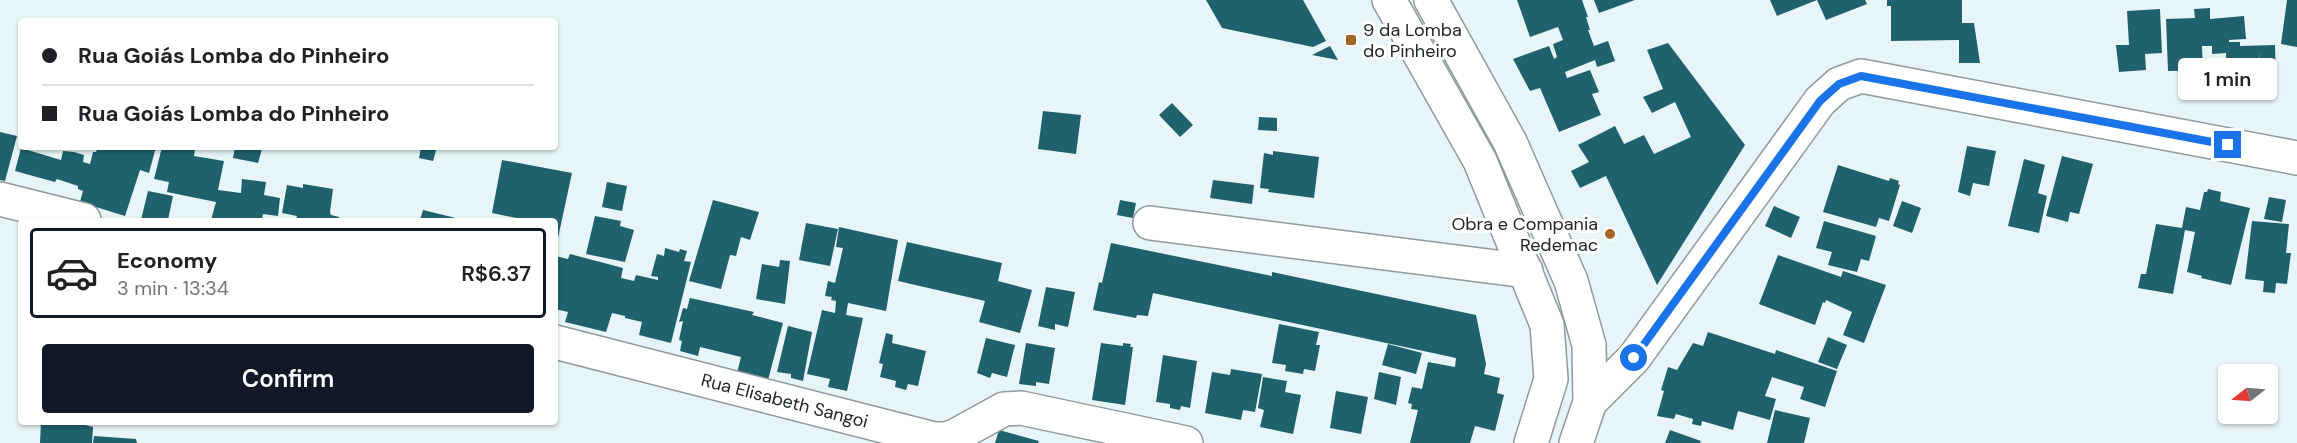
<!DOCTYPE html>
<meta charset="utf-8">
<style>
:root{--surface:#fff;--page:#f6f6f6;--text:#202124;--muted:#757577;--line:#e0e0e0;--accent:#111827}
body{margin:0;font-family:"DM Sans",sans-serif;background:var(--page);color:var(--text);height:100vh;display:flex;flex-direction:column;font-size:22px;white-space:nowrap}
*{box-sizing:border-box;margin:0}
p{font-size:20px;color:var(--muted)}
.icon{flex:none;width:33px;height:33px;fill:none;stroke:currentColor;stroke-width:2;stroke-linecap:round;stroke-linejoin:round}
.map{position:relative;flex:1;overflow:hidden}
.drawer{position:absolute;left:18px;top:218px;width:540px;height:207px;display:flex;flex-direction:column;background:var(--surface);border-radius:6px;box-shadow:0 2px 4px #0004}
.drawer>*{flex:none}
.top-card{position:absolute;left:18px;top:18px;width:540px;height:132px;border-radius:6px;box-shadow:0 2px 4px #0004;display:grid;align-content:center;height:132px;padding:0 24px;background:var(--surface)}
.needle{width:39px;rotate:253deg}
.tools{position:absolute;left:2218px;top:364px;display:grid;gap:12px}
.tools a{display:grid;place-items:center;width:60px;height:60px;border-radius:6px;background:var(--surface);box-shadow:0 2px 4px #0004;font-size:30px}
.end{position:absolute;width:27px;height:27px;margin:-14px;border:8px solid #1a73e8;background:#fff;box-shadow:0 0 0 3px #fff}
.from{border-radius:50%}
.bubble{position:absolute;height:42px;border-radius:6px;background:var(--surface);box-shadow:0 2px 4px #0004;font-size:20px;font-weight:600;line-height:42px;text-align:center}
.top-card b{display:flex;align-items:center;gap:21px;height:57px;font-size:22px}
.top-card b+b{border-top:2px solid var(--line)}
.top-card i{width:15px;height:15px;background:var(--text)}
ul{padding:10px 0 0;list-style:none}
li{display:flex;align-items:center;gap:18px;height:90px;margin:0 12px 9px;padding:0 12px;border:3px solid var(--line);border-radius:6px}
li div{flex:1}
li b{display:block;font-size:22px}
li em{font-style:normal;font-weight:600}
li.on{border-color:var(--accent)}
li>.icon{width:54px;height:54px;stroke-width:1.5}
.primary-button{display:flex;gap:12px;margin-top:auto;padding:12px 24px}
.primary-button a{flex:1;height:69px;border-radius:6px;background:var(--accent);color:#fff;font-size:24px;font-weight:600;line-height:69px;text-align:center}
.map>svg:first-child{display:block}
</style>
<div class="map">
<svg width="2297" height="443" viewBox="0 0 2297 443">
<rect width="100%" height="100%" fill="#e8f5f8"/>
<g fill="#1f616d">
<polygon points="1206,0 1303,0 1326,41 1313,47 1222,28"/>
<polygon points="1517,0 1582,0 1588,17 1586,17 1590,30 1588,30 1594,46 1608,41 1615,61 1597,67 1595,60 1565,72 1567,78 1590,70 1599,92 1592,94 1601,115 1559,132 1540,88 1530,91 1513,59 1549,46 1554,59 1557,57 1553,44 1563,40 1558,27 1530,37"/>
<polygon points="1594,0 1635,0 1599,13"/>
<polygon points="1770,0 1817,0 1777,16"/>
<polygon points="1817,0 1865,0 1867,4 1826,20"/>
<polygon points="1887,0 1962,0 1962,23 1974,23 1980,63 1959,63 1959,40 1891,41 1891,6 1887,6"/>
<polygon points="2287,0 2297,0 2297,47 2281,44"/>
<polygon points="2210,8 2210,19 2244,16 2246,39 2229,40 2229,42 2240,42 2240,46 2275,45 2276,83 2262,83 2259,53 2260,92 2227,92 2226,53 2212,54 2212,46 2202,46 2203,70 2168,71 2166,19 2195,18 2194,9"/>
<polygon points="2160,9 2162,53 2145,54 2146,70 2119,72 2116,45 2129,45 2127,11"/>
<polygon points="1668,43 1745,145 1657,285 1606,176 1580,188 1571,171 1589,162 1578,145 1615,126 1624,144 1644,135 1654,154 1691,137 1675,102 1652,113 1643,97 1663,89 1647,50"/>
<polygon points="1330,46 1338,60 1312,55"/>
<polygon points="1172,103 1193,125 1180,137 1159,115"/>
<polygon points="1043,111 1081,115 1076,154 1038,149"/>
<polygon points="1259,117 1277,118 1277,131 1258,130"/>
<polygon points="0,132 17,136 5,181 0,180"/>
<polygon points="1967,146 1996,151 1989,186 1973,183 1970,196 1958,192"/>
<polygon points="98,147 156,147 149,173 140,170 125,216 96,207 94,213 78,209 83,191 78,189 78,186 57,179 55,182 15,171 21,148 61,160 63,151 74,152 84,155 83,162 90,164 93,152 96,152"/>
<polygon points="162,147 195,149 194,156 224,161 218,190 241,193 242,179 266,182 264,195 280,198 278,216 263,214 262,220 211,220 216,202 167,192 169,182 154,179"/>
<polygon points="235,147 262,149 258,163 233,158"/>
<polygon points="421,147 437,147 433,161 419,158"/>
<polygon points="1273,151 1319,157 1314,198 1268,192 1269,189 1260,188 1264,153 1273,155"/>
<polygon points="2062,156 2093,164 2079,214 2070,212 2068,222 2046,216"/>
<polygon points="2024,159 2045,165 2038,193 2047,196 2039,233 2008,226"/>
<polygon points="502,160 572,173 556,247 555,220 526,220 492,213"/>
<polygon points="1838,165 1889,181 1890,178 1899,181 1898,184 1900,185 1889,221 1879,218 1876,227 1823,212"/>
<polygon points="1213,180 1254,185 1252,204 1210,198"/>
<polygon points="607,182 627,186 622,211 602,207"/>
<polygon points="303,184 333,189 330,212 331,215 339,217 338,220 296,220 297,216 282,213 287,185 303,188"/>
<polygon points="2208,189 2221,192 2220,201 2250,208 2231,285 2201,278 2202,276 2187,272 2195,232 2185,230 2173,294 2138,288 2141,274 2146,274 2156,224 2182,228 2186,207 2200,210 2204,192 2207,192"/>
<polygon points="148,191 173,196 168,220 141,220"/>
<polygon points="2269,197 2286,200 2282,222 2264,219"/>
<polygon points="713,200 759,212 750,240 741,237 736,256 730,255 721,289 689,281"/>
<polygon points="1120,200 1136,203 1133,218 1117,215"/>
<polygon points="1902,201 1921,208 1912,233 1893,226"/>
<polygon points="1774,206 1800,217 1791,238 1765,226"/>
<polygon points="423,210 464,220 420,220"/>
<polygon points="595,216 621,221 620,226 634,230 625,262 586,254"/>
<polygon points="1824,221 1876,236 1869,261 1861,259 1857,272 1828,265 1832,252 1816,248"/>
<polygon points="2252,221 2289,224 2286,253 2291,253 2287,284 2276,283 2275,293 2263,292 2264,281 2245,279"/>
<polygon points="806,223 838,229 830,266 799,260"/>
<polygon points="839,227 898,240 886,311 848,303 846,315 863,318 847,391 828,387 830,379 807,374 822,310 835,313 836,301 831,300 832,297 825,296 828,281 835,283 843,248 836,247"/>
<polygon points="907,242 1002,263 998,281 1032,290 1020,333 979,322 985,301 898,281"/>
<polygon points="1111,243 1272,276 1272,272 1476,315 1486,364 1484,374 1500,378 1497,393 1504,395 1495,431 1475,426 1470,443 1410,443 1418,410 1411,409 1412,404 1408,403 1412,387 1422,389 1428,362 1455,367 1456,358 1153,293 1148,316 1137,315 1136,318 1093,310 1099,282 1102,283"/>
<polygon points="665,248 679,252 680,249 687,251 684,261 691,262 671,343 639,335 642,322 625,318 625,316 612,313 606,332 565,322 568,312 555,309 555,256 568,259 570,254 623,268 621,278 634,281 636,275 658,280 658,277 651,276 657,254 664,256"/>
<polygon points="1778,255 1841,277 1843,271 1886,285 1864,343 1843,335 1852,312 1826,300 1825,303 1823,302 1815,325 1759,304"/>
<polygon points="780,260 790,261 785,304 756,299 762,264 779,267"/>
<polygon points="1046,287 1075,292 1068,327 1055,324 1055,330 1038,326"/>
<polygon points="690,298 754,312 752,315 783,323 767,384 736,377 741,357 700,347 698,356 680,351 682,341 679,340 683,321 679,322 683,308 687,309"/>
<polygon points="1279,324 1319,332 1316,345 1320,345 1315,371 1304,369 1303,374 1285,371 1286,365 1272,363"/>
<polygon points="788,326 812,332 803,381 791,378 791,374 777,372"/>
<polygon points="1708,332 1775,354 1776,350 1837,371 1825,407 1800,399 1804,387 1772,377 1765,396 1776,399 1770,420 1738,411 1733,430 1702,421 1701,426 1692,424 1693,419 1676,414 1674,419 1657,416 1664,391 1661,390 1668,367 1677,370 1693,343 1703,346"/>
<polygon points="886,333 893,335 892,343 926,351 918,386 908,384 906,390 895,387 896,381 880,377 883,364 879,363"/>
<polygon points="1828,337 1847,345 1837,369 1818,362"/>
<polygon points="986,338 1015,345 1007,377 992,373 990,378 977,373"/>
<polygon points="1026,343 1055,348 1049,384 1036,382 1036,386 1019,384"/>
<polygon points="1101,343 1123,346 1123,343 1131,344 1130,347 1133,347 1125,405 1092,400"/>
<polygon points="1388,344 1422,353 1416,374 1382,365"/>
<polygon points="1163,355 1197,361 1190,408 1181,406 1180,410 1170,408 1170,404 1156,402"/>
<polygon points="1231,369 1262,374 1255,412 1243,410 1241,420 1205,413 1212,372 1230,375"/>
<polygon points="1379,372 1401,377 1396,405 1374,399"/>
<polygon points="1263,377 1287,381 1285,392 1301,395 1293,434 1260,427 1264,410 1258,408"/>
<polygon points="1336,391 1368,397 1361,434 1330,428"/>
<polygon points="1775,410 1810,418 1804,443 1767,443"/>
<polygon points="41,422 74,422 93,427 92,443 40,443"/>
<polygon points="999,430 1039,441 1038,443 995,443"/>
<polygon points="1670,430 1701,441 1700,443 1665,443"/>
<polygon points="94,436 136,439 137,443 93,443"/>
</g>
<g fill="none" stroke-linecap="round" stroke-linejoin="round">
<g stroke="#8f9a9d" stroke-width="36">
<g id="minor">
<polyline points="0,199 84,220"/>
<polyline points="1150,223 1526,271"/>
<path id="s1" d="M555,342l379,97h12l9,-3 49,-27 17,-1 165,35"/>
<polyline points="1590,402 1634,358 1820,101 1839,84 1861,76 2297,158"/>
</g>
</g>
<g stroke="#8f9a9d" stroke-width="36">
<g id="major">
<polyline points="1389,0 1480,161 1547,325 1551,379 1531,443"/>
<polyline points="1431,0 1510,142 1571,281 1589,345 1590,402 1576,443"/>
</g>
</g>
<use href="#minor" stroke="#fff" stroke-width="33"/>
<use href="#major" stroke="#fff" stroke-width="33"/>
</g>
<g fill="none" stroke-linecap="round" stroke-linejoin="round">
<polyline stroke="#1a73e8" stroke-width="8" points="1634,358 1820,101 1839,84 1861,76 2228,145"/>
</g>
<g fill="#a26628" stroke="#fff" stroke-width="2">
<rect x="1345" y="34" width="12" height="12" rx="3"/>
<circle cx="1610" cy="234" r="6"/>
</g>
<g text-anchor="middle" dominant-baseline="central" stroke-width="6" stroke-linejoin="round" paint-order="stroke">
<g font-size="18" fill="#202526" stroke="#fff" text-anchor="start">
<text x="1363" y="30">9 da Lomba<tspan x="1363" dy="21">do Pinheiro</tspan></text>
<text x="1598" y="224" text-anchor="end">Obra e Compania<tspan x="1598" dy="21">Redemac</tspan></text>
</g>
<g font-size="18" fill="#202526" stroke="#fff">
<text stroke="none"><textPath href="#s1" startOffset="237">Rua Elisabeth Sangoi</textPath></text>
</g>
</g>
</svg>
<div class="tools">
<a><svg class="needle" viewBox="-14 -14 28 28"><path d="M0-13l5 13h-10z" fill="#e53935"/><path d="M0 13l5-13h-10z" fill="#757577"/></svg></a>
</div>
<i class="end from" style="left:1634px;top:358px"></i>
<i class="end" style="left:2228px;top:145px"></i>
<div class="bubble" style="left:2178px;top:58px;width:99px">1 min</div>
<div class="top-card">
<b><i class="from"></i>Rua Goiás Lomba do Pinheiro</b>
<b><i></i>Rua Goiás Lomba do Pinheiro</b>
</div>
<section class="drawer">
<ul>
<li class="on"><svg class="icon" aria-label="car" viewBox="0 0 24 24"><path d="M5 17H2v-5l4-1 3-4h7l3 4 3 1v5h-3M9 17h6M6 11h13"/><circle cx="7" cy="17" r="2"/><circle cx="17" cy="17" r="2"/></svg><div><b>Economy</b><p>3 min · 13:34</p></div><em>R$6.37</em></li>
</ul>
<div class="primary-button"><a>Confirm</a></div>
</section>
</div>
